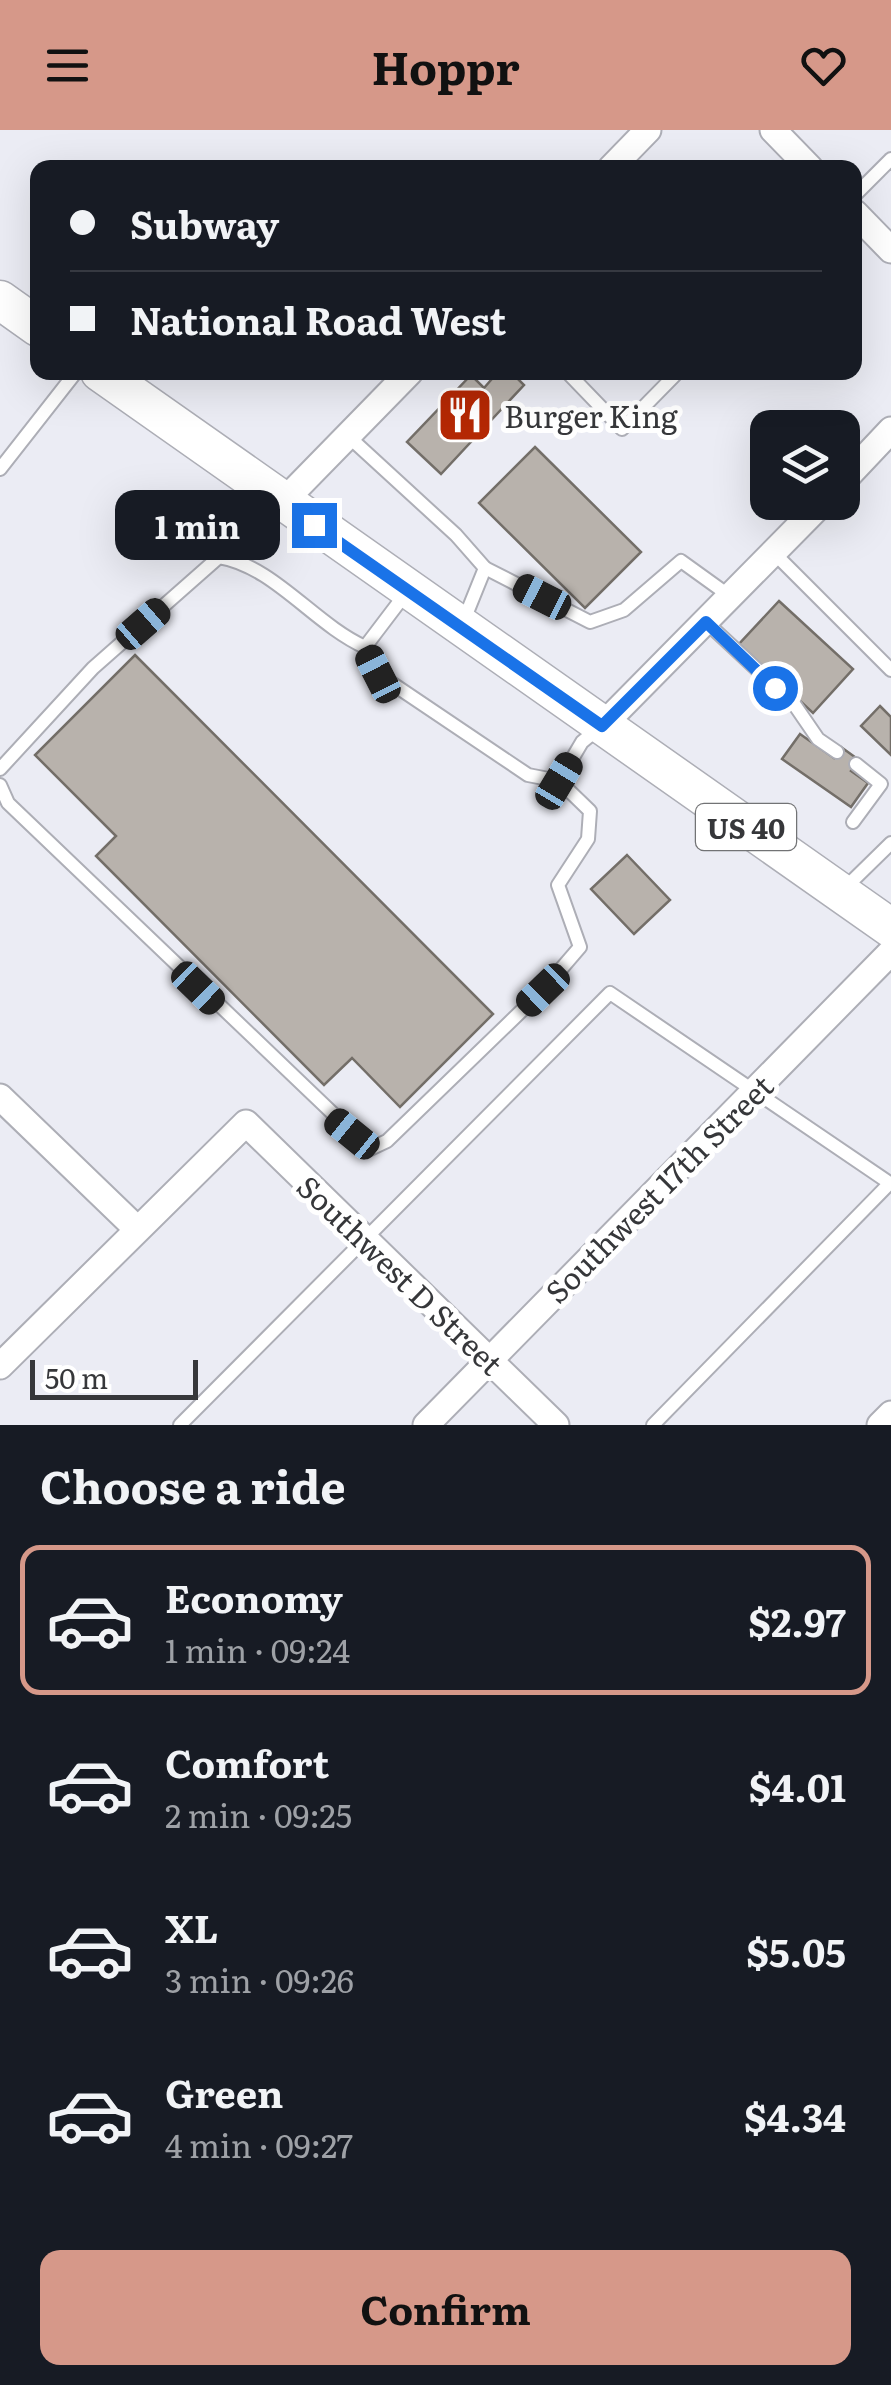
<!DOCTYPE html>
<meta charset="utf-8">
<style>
:root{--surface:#171b24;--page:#20242c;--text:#f1f3f6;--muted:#9ea1a6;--line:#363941;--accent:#d69889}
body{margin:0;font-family:Literata,serif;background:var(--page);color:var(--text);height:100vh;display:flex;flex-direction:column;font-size:38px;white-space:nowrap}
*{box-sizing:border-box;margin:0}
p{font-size:32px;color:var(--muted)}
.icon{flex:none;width:55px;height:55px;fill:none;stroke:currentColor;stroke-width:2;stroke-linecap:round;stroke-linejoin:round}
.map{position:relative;height:1295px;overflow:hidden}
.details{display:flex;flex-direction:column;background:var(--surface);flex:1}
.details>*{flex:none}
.guide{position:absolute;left:30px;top:30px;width:832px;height:220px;border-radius:20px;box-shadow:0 10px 40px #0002;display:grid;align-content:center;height:220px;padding:0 40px;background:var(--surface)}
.buttons{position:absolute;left:750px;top:280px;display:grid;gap:20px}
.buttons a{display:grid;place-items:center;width:110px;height:110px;border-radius:20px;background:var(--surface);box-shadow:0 10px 40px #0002;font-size:50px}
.scale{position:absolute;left:30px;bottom:25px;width:168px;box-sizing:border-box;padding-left:10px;border:5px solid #36373a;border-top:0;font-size:28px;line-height:35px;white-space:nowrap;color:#36373a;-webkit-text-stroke:8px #fff;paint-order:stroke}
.end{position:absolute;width:45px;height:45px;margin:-22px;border:12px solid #1a73e8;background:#fff;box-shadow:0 0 0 5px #fff}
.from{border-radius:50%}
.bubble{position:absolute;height:70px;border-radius:20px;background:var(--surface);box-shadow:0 10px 40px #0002;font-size:32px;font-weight:700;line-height:70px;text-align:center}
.car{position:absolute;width:30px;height:60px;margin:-30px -15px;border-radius:12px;box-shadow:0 0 8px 2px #0007;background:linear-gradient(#222 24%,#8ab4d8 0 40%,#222 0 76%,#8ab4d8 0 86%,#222 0)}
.guide b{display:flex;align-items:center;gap:35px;height:95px;font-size:38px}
.guide b+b{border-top:2px solid var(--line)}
.guide i{width:25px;height:25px;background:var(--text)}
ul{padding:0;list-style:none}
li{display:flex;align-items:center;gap:30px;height:150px;margin:0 20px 15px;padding:0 20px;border:5px solid transparent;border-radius:20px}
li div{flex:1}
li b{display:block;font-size:38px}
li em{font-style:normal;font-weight:700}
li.active{border-color:var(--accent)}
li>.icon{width:90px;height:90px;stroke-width:1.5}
h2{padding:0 40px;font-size:45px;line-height:120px}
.button{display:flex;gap:20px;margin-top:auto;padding:20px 40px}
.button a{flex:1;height:115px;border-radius:20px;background:var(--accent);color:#111;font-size:40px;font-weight:700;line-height:115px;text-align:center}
header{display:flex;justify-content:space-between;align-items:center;height:130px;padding:0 40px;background:var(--accent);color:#111;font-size:45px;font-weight:700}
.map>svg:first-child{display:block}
</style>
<header><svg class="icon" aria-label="menu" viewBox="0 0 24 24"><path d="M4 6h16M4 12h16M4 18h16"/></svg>Hoppr<svg class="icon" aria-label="heart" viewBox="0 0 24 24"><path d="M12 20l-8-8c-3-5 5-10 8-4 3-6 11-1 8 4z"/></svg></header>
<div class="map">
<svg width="891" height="1295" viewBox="0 0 891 1295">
<rect width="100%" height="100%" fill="#ebecf4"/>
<g fill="#b8b2ac" stroke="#736e68" stroke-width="2.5">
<polygon points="498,242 511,242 524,255 441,344 407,312 471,245 484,258"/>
<polygon points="535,317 641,422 585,478 479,373"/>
<polygon points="779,471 853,539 813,583 739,514"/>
<polygon points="135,525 493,884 400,977 352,928 324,955 96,726 116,706 35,625"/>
<polygon points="880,576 891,587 891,625 861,596"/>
<polygon points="800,604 834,628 841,617 859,630 851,641 868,653 851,677 782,629"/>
<polygon points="627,725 670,770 634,804 591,759"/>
</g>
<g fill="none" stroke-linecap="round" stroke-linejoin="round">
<g stroke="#adaeb6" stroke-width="16">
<g id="lane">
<polyline points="855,65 891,29"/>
<polyline points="567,242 622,299 678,242"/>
<polyline points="348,306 456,405 485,438 464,490"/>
<polyline points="0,339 76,242"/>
<polyline points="774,423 891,540"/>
<polyline points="485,438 590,492 624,480 681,431 731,467"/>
<polyline points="706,492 794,574 818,609 837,622"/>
<polyline points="365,517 378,544 528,645 559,651"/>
<path d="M0,639l93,-101 126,-111c55,9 95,67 146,90l41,-54"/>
<polyline points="0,655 8,673 370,1019 387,1011 543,860 580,817 558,755 588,709 590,681 559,651 582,612 599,598"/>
<polyline points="853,692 881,654 856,634"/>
<polyline points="843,760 891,713"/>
<polyline points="180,1295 610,863 891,1054"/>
<polyline points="653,1295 890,1053"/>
</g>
</g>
<g stroke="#adaeb6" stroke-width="29">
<g id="street">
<polyline points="773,0 810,38"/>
<polyline points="611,38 648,0"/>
<polyline points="855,83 891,120"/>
<polyline points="842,352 891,300"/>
<polyline points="282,373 410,242"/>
<polyline points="602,596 823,372"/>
<polyline points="0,967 137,1099"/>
<polyline points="0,1236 246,993 556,1295"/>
<polyline points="426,1295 891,822"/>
<polyline points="880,1295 891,1284"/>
</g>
</g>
<g stroke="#adaeb6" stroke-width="41">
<g id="primary">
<polyline points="0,170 38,197"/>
<polyline points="100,242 891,798"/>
</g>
</g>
<use href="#lane" stroke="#fff" stroke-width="12"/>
<use href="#street" stroke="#fff" stroke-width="25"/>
<use href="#primary" stroke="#fff" stroke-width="38"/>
</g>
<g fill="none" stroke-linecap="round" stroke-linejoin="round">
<polyline stroke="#1a73e8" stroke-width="12" points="314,395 602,596 706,492 775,558"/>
</g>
<defs>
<g id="restaurant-square" transform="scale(2.875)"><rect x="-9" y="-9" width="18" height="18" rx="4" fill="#b42804" stroke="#fff"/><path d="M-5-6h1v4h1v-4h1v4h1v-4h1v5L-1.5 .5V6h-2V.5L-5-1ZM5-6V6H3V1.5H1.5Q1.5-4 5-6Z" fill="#fff"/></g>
</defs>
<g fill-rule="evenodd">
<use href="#restaurant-square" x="465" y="285"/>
</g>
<g text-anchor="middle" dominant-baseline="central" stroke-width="10" stroke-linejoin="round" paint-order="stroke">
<rect fill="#fff" stroke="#727375" stroke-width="2.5" x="696" y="674" width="100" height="46" rx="8"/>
<g font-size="28" font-weight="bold" fill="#36373a">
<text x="746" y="697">US 40</text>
</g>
<g font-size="30" fill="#36373a" stroke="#fff" text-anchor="start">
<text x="504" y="285">Burger King</text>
</g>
<g font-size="30" fill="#36373a" stroke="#fff">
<text transform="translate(658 1058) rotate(-45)">Southwest 17th Street</text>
<text transform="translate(401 1144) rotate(44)">Southwest D Street</text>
</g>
</g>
</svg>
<div class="buttons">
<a><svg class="icon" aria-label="layers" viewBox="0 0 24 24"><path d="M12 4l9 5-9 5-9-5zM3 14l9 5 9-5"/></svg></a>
</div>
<div class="scale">50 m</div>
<i class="end from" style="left:775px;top:558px"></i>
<i class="end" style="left:314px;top:395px"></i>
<div class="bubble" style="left:115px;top:360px;width:165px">1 min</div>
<i class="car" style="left:542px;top:467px;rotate:297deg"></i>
<i class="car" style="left:143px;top:494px;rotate:49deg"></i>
<i class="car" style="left:378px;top:544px;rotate:333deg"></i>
<i class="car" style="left:559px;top:651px;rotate:31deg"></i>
<i class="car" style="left:198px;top:858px;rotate:134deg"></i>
<i class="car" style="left:543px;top:860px;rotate:226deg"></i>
<i class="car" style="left:352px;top:1004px;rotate:309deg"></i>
<div class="guide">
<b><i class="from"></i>Subway</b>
<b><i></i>National Road West</b>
</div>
</div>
<section class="details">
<h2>Choose a ride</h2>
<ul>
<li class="active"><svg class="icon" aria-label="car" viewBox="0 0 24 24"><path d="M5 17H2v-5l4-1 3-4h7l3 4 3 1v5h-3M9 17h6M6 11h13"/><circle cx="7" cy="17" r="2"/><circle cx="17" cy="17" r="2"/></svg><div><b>Economy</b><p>1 min · 09:24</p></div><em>$2.97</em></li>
<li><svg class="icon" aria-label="car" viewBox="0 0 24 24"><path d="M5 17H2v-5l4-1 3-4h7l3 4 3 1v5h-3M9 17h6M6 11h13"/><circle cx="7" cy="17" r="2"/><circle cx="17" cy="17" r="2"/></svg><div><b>Comfort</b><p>2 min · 09:25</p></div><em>$4.01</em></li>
<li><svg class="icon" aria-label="car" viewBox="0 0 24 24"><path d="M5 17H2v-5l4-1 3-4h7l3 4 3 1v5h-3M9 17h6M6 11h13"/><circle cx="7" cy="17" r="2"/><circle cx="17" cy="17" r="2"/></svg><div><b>XL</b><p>3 min · 09:26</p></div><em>$5.05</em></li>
<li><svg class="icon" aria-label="car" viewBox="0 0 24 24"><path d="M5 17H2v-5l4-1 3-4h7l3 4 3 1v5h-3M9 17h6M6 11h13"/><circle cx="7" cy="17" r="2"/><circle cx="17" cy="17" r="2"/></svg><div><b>Green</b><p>4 min · 09:27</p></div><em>$4.34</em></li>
</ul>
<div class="button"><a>Confirm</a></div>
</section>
